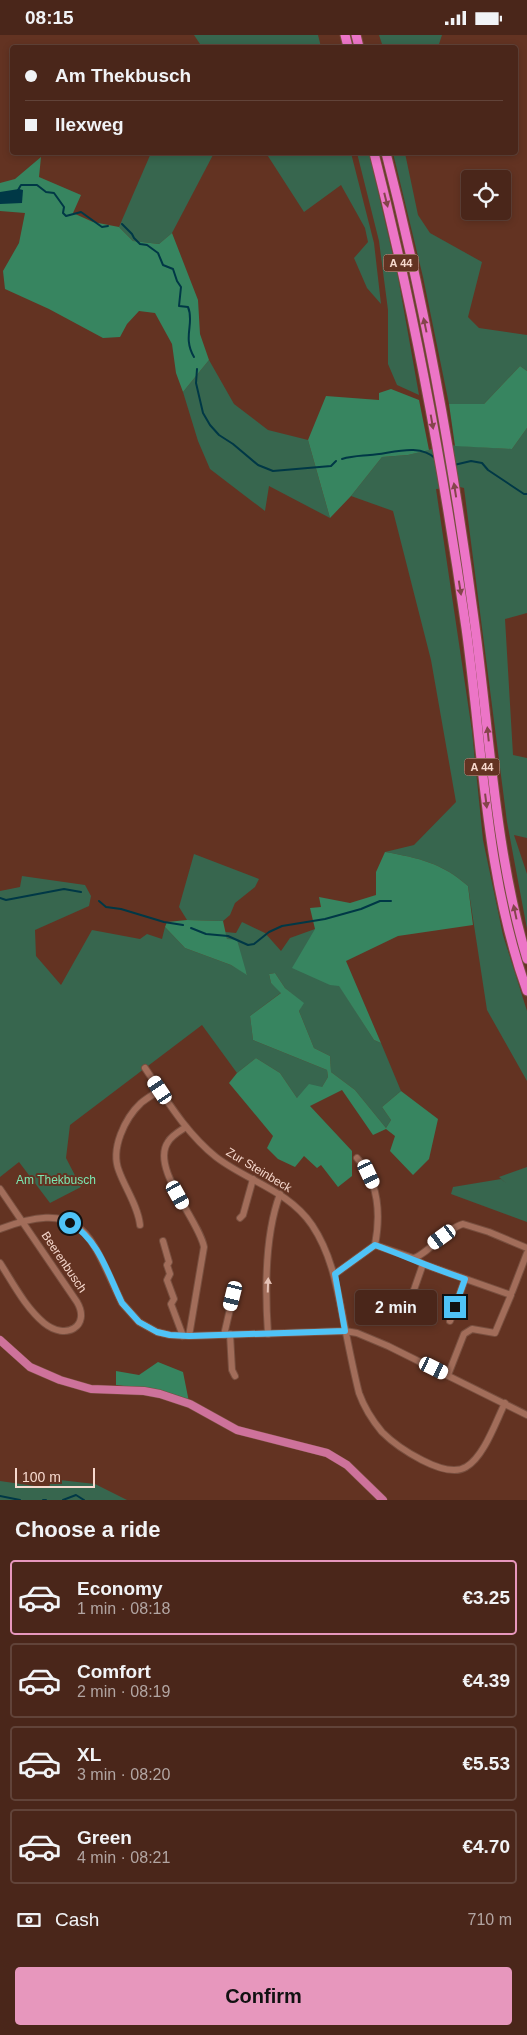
<!DOCTYPE html>
<meta charset="utf-8">
<style>
:root{--surface:#4a261a;--page:#543227;--text:#f1f3f6;--muted:#b2a5a2;--line:#614339;--accent:#e797bd}
body{margin:0;font-family:Arial,sans-serif;background:var(--page);color:var(--text);height:100vh;display:flex;flex-direction:column;font-size:19px;white-space:nowrap}
*{box-sizing:border-box;margin:0}
p{font-size:16px;color:var(--muted)}
.icon{flex:none;width:28px;height:28px;fill:none;stroke:currentColor;stroke-width:2;stroke-linecap:round;stroke-linejoin:round}
.map{position:relative;height:1465px;overflow:hidden}
.side{display:flex;flex-direction:column;background:var(--surface);flex:1}
.side>*{flex:none}
.top-card{position:absolute;left:10px;top:10px;width:508px;height:110px;border-radius:5px;box-shadow:0 2px 8px #0003,0 0 0 1px var(--line);display:grid;align-content:center;height:110px;padding:0 15px;background:var(--surface)}
.fabs{position:absolute;left:461px;top:135px;display:grid;gap:10px}
.fabs a{display:grid;place-items:center;width:50px;height:50px;border-radius:5px;background:var(--surface);box-shadow:0 2px 8px #0003,0 0 0 1px var(--line);font-size:25px}
.scale{position:absolute;left:15px;bottom:12px;width:80px;box-sizing:border-box;padding-left:5px;border:2px solid #f7d9ce;border-top:0;font-size:14px;line-height:18px;white-space:nowrap;color:#f7d9ce;-webkit-text-stroke:4px #633322;paint-order:stroke}
.end{position:absolute;width:22px;height:22px;margin:-11px;border:6px solid #4fc3f7;background:#111;box-shadow:0 0 0 2px #111}
.from{border-radius:50%}
.bubble{position:absolute;height:35px;border-radius:5px;background:var(--surface);box-shadow:0 2px 8px #0003,0 0 0 1px var(--line);font-size:16px;font-weight:600;line-height:35px;text-align:center}
.car{position:absolute;width:15px;height:30px;margin:-15px -8px;border-radius:6px;box-shadow:0 0 4px 1px #0007;background:linear-gradient(#fff 24%,#345 0 40%,#fff 0 76%,#345 0 86%,#fff 0)}
.top-card b{display:flex;align-items:center;gap:18px;height:48px;font-size:19px}
.top-card b+b{border-top:1px solid var(--line)}
.top-card i{width:12px;height:12px;background:var(--text)}
ul{padding:0;list-style:none}
li{display:flex;align-items:center;gap:15px;height:75px;margin:0 10px 8px;padding:0 5px;border:2px solid var(--line);border-radius:5px}
li div{flex:1}
li b{display:block;font-size:19px}
li em{font-style:normal;font-weight:600}
li.active{border-color:var(--accent)}
li>.icon{width:45px;height:45px;stroke-width:1.5}
h2{padding:0 15px;font-size:22px;line-height:60px}
.pay{display:flex;align-items:center;gap:12px;height:55px;padding:0 15px;font-size:19px}
.pay p{margin-inline-start:auto}
.cta{display:flex;gap:10px;margin-top:auto;padding:10px 15px}
.cta a{flex:1;height:58px;border-radius:5px;background:var(--accent);color:#111;font-size:20px;font-weight:600;line-height:58px;text-align:center}
.status{display:flex;justify-content:space-between;align-items:center;height:35px;padding:0 25px;background:var(--surface);direction:ltr}
.status svg{height:14px;fill:currentColor}
.map>svg:first-child{display:block}
</style>
<div class="status"><b>08:15</b><svg viewBox="0 0 49 12"><path d="M0 12V9h3v3zM5 12V6h3v6zM10 12V3h3v9zM15 12V0h3v12zM26 1h20v11H26zM47 4h2v5h-2z"/></svg></div>
<div class="map">
<svg width="527" height="1465" viewBox="0 0 527 1465">
<rect width="100%" height="100%" fill="#633322"/>
<g fill="#37664e">
<polygon points="194,0 318,0 321,12 202,12"/>
<polygon points="379,0 442,0 438,12 383,12"/>
<polygon points="151,118 214,118 172,198 159,209 133,206 119,192"/>
<polygon points="266,118 351,118 374,208 381,269 367,253 354,223 368,207 365,193 341,150 304,177"/>
<polygon points="357,118 369,118 398,242 419,360 397,350 388,329 388,275 379,206"/>
<polygon points="393,118 405,118 418,180 430,198 482,227 468,282 479,293 527,300 527,336 520,331 484,369 449,369 423,242"/>
<polygon points="209,325 234,369 268,395 308,405 330,483 269,451 265,476 210,434 198,406 183,357"/>
<path d="M527,393v185l-22,6 8,136 14,3v80l-13,-3 13,39v55l-20,-107 -43,-334 -4,-1 -24,2 36,242 11,109 20,95 24,76v70l-40,-71 -19,-124c-26,-23 -49,-28 -83,-34l29,-7 42,-43 -25,-142 -38,-149 -42,-15 31,-39 26,-2 40,-10 64,4z"/>
<polygon points="194,819 259,844 255,852 235,868 230,880 223,886 187,885 179,872"/>
<polygon points="22,841 85,850 91,861 89,871 35,895 36,921 61,950 92,895 140,904 147,899 162,904 165,892 185,913 231,930 247,939 227,904 225,897 236,898 242,887 265,898 281,916 290,903 315,894 330,950 339,950 374,1005 381,1008 401,1056 382,1072 391,1085 386,1093 355,1055 331,1037 330,1021 314,1013 299,976 303,968 285,953 275,938 269,939 271,948 282,957 250,981 253,1005 327,1035 328,1042 322,1052 297,1063 280,1038 256,1023 237,1038 202,990 70,1090 66,1123 81,1152 50,1168 19,1127 0,1142 0,856 20,852"/>
<polygon points="527,1132 527,1187 451,1159 453,1152 501,1144 507,1149 499,1142"/>
<polygon points="51,1444 95,1449 127,1465 0,1465 0,1446 49,1453"/>
</g>
<g fill="#378560">
<polygon points="41,122 39,142 81,160 73,178 93,187 119,192 133,206 159,209 172,198 198,265 200,299 209,325 183,357 176,338 172,309 155,278 139,276 127,289 120,302 103,303 49,274 5,254 3,236 19,208 25,178 0,176 0,148 15,144"/>
<polygon points="520,331 527,336 527,393 512,414 455,411 449,369 484,369"/>
<polygon points="391,354 419,365 429,415 408,420 382,422 351,461 330,483 308,405 326,361 379,365 379,358"/>
<path d="M385,817c34,6 57,11 83,34l5,39 -75,11 -52,25 35,82 -7,-3 -35,-54 -9,-1 -38,-17 23,-39 -5,-21 11,-1 -2,-10 31,6 26,-8v-23z"/>
<polygon points="187,885 223,886 227,904 237,905 247,940 231,930 185,913 165,892 167,887"/>
<polygon points="275,938 285,953 304,968 299,976 314,1013 330,1021 331,1037 355,1055 386,1093 391,1085 382,1072 401,1056 438,1084 429,1124 413,1140 390,1116 395,1101 386,1094 373,1100 342,1055 310,1071 352,1116 352,1141 338,1152 321,1130 317,1133 304,1121 295,1132 278,1124 267,1113 273,1101 229,1048 237,1038 256,1023 280,1038 297,1063 309,1049 322,1052 328,1042 327,1035 253,1005 250,981 281,958 271,948 269,939"/>
<polygon points="158,1327 183,1337 189,1367 155,1355 116,1350 116,1336 139,1340"/>
</g>
<polygon fill="#003846" points="19,154 23,155 22,168 0,169 0,157"/>
<g fill="none" stroke-linecap="round" stroke-linejoin="round">
<g stroke="#003846" stroke-width="2">
<polyline points="18,155 21,150 37,150 46,157 54,158 64,172 63,178 66,181 81,177 102,192 108,191"/>
<path d="M122,189l10,10 2,4 6,6 7,1 11,8 5,12 10,4 4,12 4,6 -2,19 9,1c7,16 -6,30 6,50"/>
<polyline points="197,334 196,348 203,378 210,390 219,400 233,409 258,430 273,436 331,431 336,426"/>
<path d="M342,424c10,-3 18,-3 28,-4 20,-1 49,-13 66,4"/>
<polyline points="454,430 471,426 482,428 488,435 524,459 527,459"/>
<polyline points="0,863 6,865 64,854 81,857"/>
<polyline points="99,866 106,872 121,874 164,887 183,890"/>
<polyline points="191,893 206,899 228,901 248,910 254,909 269,897 282,891 325,884 361,874 380,866 391,866"/>
<polyline points="0,1461 20,1465"/>
<polyline points="43,1465 46,1465"/>
<polyline points="63,1465 76,1460 84,1465"/>
</g>
<g stroke="#784f3f" stroke-width="8">
<g id="minor">
<path d="M145,1033c21,31 41,65 71,89 31,24 72,33 96,68 22,33 26,70 34,108 4,20 8,40 13,60 5,14 13,27 23,39 15,15 63,48 84,35 18,-10 30,-46 39,-64"/>
<path d="M186,1092c-6,4 -14,8 -18,15 -18,26 31,78 36,105l-15,89"/>
<path d="M0,1154l77,113c14,24 -11,39 -33,21 -19,-16 -31,-40 -44,-60"/>
<polyline points="240,1183 243,1180 253,1144"/>
<path d="M140,1190c-2,-19 -15,-37 -21,-54 -9,-22 6,-53 22,-68 6,-5 13,-9 19,-13"/>
<path d="M0,1194c85,-32 90,8 122,74l17,19 18,10 13,3 19,1 156,-5 12,2 31,13 139,69"/>
<polyline points="163,1206 169,1227 167,1230 170,1239 167,1245 174,1264 171,1269 183,1301"/>
<polyline points="375,1210 413,1223 423,1229 511,1260 495,1298 472,1294 464,1299 448,1340"/>
<path d="M413,1223c13,-2 32,-29 50,-34l26,8 38,16"/>
<path d="M335,1239l40,-29c6,-32 4,-63 -18,-87"/>
<polyline points="512,1257 527,1218"/>
<polyline points="409,1269 423,1229"/>
<polyline points="450,1286 465,1244"/>
<polyline points="230,1299 232,1335 235,1341"/>
<path d="M268,1299c-3,-43 -3,-100 12,-140"/>
<polyline points="224,1300 233,1261 230,1256"/>
</g>
</g>
<g stroke="#784f3f" stroke-width="9">
<polyline id="major" points="0,1305 30,1332 60,1345 91,1354 144,1356 160,1359 190,1369 237,1395 327,1418 347,1430 383,1465"/>
</g>
<g stroke="#784f3f" stroke-width="11">
<g id="highway">
<polyline points="345,0 348,12"/>
<polyline points="356,0 359,12"/>
<path d="M374,118c40,156 69,315 92,475 17,122 19,246 61,363"/>
<path d="M386,118c40,155 68,314 89,473 15,111 20,225 52,333"/>
</g>
</g>
<use href="#minor" stroke="#a26d5a" stroke-width="6"/>
<use href="#major" stroke="#ce729b" stroke-width="8"/>
<use href="#highway" stroke="#ec75c7" stroke-width="9"/>
</g>
<defs><path id="oneway-solid" d="M-6-.8H1V-3.2L6.5 0L1 3.2V.8H-6Z" transform="scale(1.25)"/></defs>
<g fill="#85444b">
<use href="#oneway-solid" transform="translate(386 165) rotate(76)"/>
<use href="#oneway-solid" transform="translate(425 290) rotate(-102)"/>
<use href="#oneway-solid" transform="translate(432 387) rotate(80)"/>
<use href="#oneway-solid" transform="translate(455 455) rotate(-99)"/>
<use href="#oneway-solid" transform="translate(460 553) rotate(81)"/>
<use href="#oneway-solid" transform="translate(488 699) rotate(-96)"/>
<use href="#oneway-solid" transform="translate(486 766) rotate(83)"/>
<use href="#oneway-solid" transform="translate(515 877) rotate(-102)"/>
</g>
<use fill="#e6c3b7" href="#oneway-solid" transform="translate(268 1250) rotate(-88)"/>
<g fill="none" stroke-linecap="round" stroke-linejoin="round">
<path stroke="#4fc3f7" stroke-width="6" d="M70,1188c29,17 38,51 52,80l17,19 18,10 13,3 19,1 156,-5 -10,-57 40,-29c30,11 59,24 90,34l-10,28"/>
</g>
<g text-anchor="middle" dominant-baseline="central" stroke-width="4" stroke-linejoin="round" paint-order="stroke">
<g fill="#633322" stroke="#cba79a" stroke-width="1">
<rect x="383.5" y="219.5" width="35" height="17" rx="4"/>
<rect x="464.5" y="723.5" width="35" height="17" rx="4"/>
</g>
<g font-size="11" font-weight="bold" fill="#f7d9ce">
<text x="401" y="228">A 44</text>
<text x="482" y="732">A 44</text>
</g>
<g font-size="12" fill="#f7d9ce" stroke="#633322">
<text transform="translate(259 1135) rotate(31)">Zur Steinbeck</text>
<text transform="translate(64 1227) rotate(56)">Beerenbusch</text>
</g>
<g font-size="12" fill="#7be7b1" stroke="#633322">
<text x="56" y="1145">Am Thekbusch</text>
</g>
</g>
</svg>
<div class="fabs">
<a><svg class="icon" aria-label="locate" viewBox="0 0 24 24"><circle cx="12" cy="12" r="6"/><path d="M12 2v4M12 18v4M2 12h4M18 12h4"/></svg></a>
</div>
<div class="scale">100 m</div>
<i class="end from" style="left:70px;top:1188px"></i>
<i class="end" style="left:455px;top:1272px"></i>
<div class="bubble" style="left:355px;top:1255px;width:82px">2 min</div>
<i class="car" style="left:160px;top:1055px;rotate:326deg"></i>
<i class="car" style="left:369px;top:1139px;rotate:155deg"></i>
<i class="car" style="left:178px;top:1160px;rotate:151deg"></i>
<i class="car" style="left:442px;top:1202px;rotate:234deg"></i>
<i class="car" style="left:233px;top:1261px;rotate:194deg"></i>
<i class="car" style="left:434px;top:1333px;rotate:116deg"></i>
<div class="top-card">
<b><i class="from"></i>Am Thekbusch</b>
<b><i></i>Ilexweg</b>
</div>
</div>
<section class="side">
<h2>Choose a ride</h2>
<ul>
<li class="active"><svg class="icon" aria-label="car" viewBox="0 0 24 24"><path d="M5 17H2v-5l4-1 3-4h7l3 4 3 1v5h-3M9 17h6M6 11h13"/><circle cx="7" cy="17" r="2"/><circle cx="17" cy="17" r="2"/></svg><div><b>Economy</b><p>1 min · 08:18</p></div><em>€3.25</em></li>
<li><svg class="icon" aria-label="car" viewBox="0 0 24 24"><path d="M5 17H2v-5l4-1 3-4h7l3 4 3 1v5h-3M9 17h6M6 11h13"/><circle cx="7" cy="17" r="2"/><circle cx="17" cy="17" r="2"/></svg><div><b>Comfort</b><p>2 min · 08:19</p></div><em>€4.39</em></li>
<li><svg class="icon" aria-label="car" viewBox="0 0 24 24"><path d="M5 17H2v-5l4-1 3-4h7l3 4 3 1v5h-3M9 17h6M6 11h13"/><circle cx="7" cy="17" r="2"/><circle cx="17" cy="17" r="2"/></svg><div><b>XL</b><p>3 min · 08:20</p></div><em>€5.53</em></li>
<li><svg class="icon" aria-label="car" viewBox="0 0 24 24"><path d="M5 17H2v-5l4-1 3-4h7l3 4 3 1v5h-3M9 17h6M6 11h13"/><circle cx="7" cy="17" r="2"/><circle cx="17" cy="17" r="2"/></svg><div><b>Green</b><p>4 min · 08:21</p></div><em>€4.70</em></li>
</ul>
<div class="pay"><svg class="icon" aria-label="cash" viewBox="0 0 24 24"><path d="M3 7h18v10H3z"/><circle cx="12" cy="12" r="2"/></svg>Cash<p>710 m</p></div>
<div class="cta"><a>Confirm</a></div>
</section>
